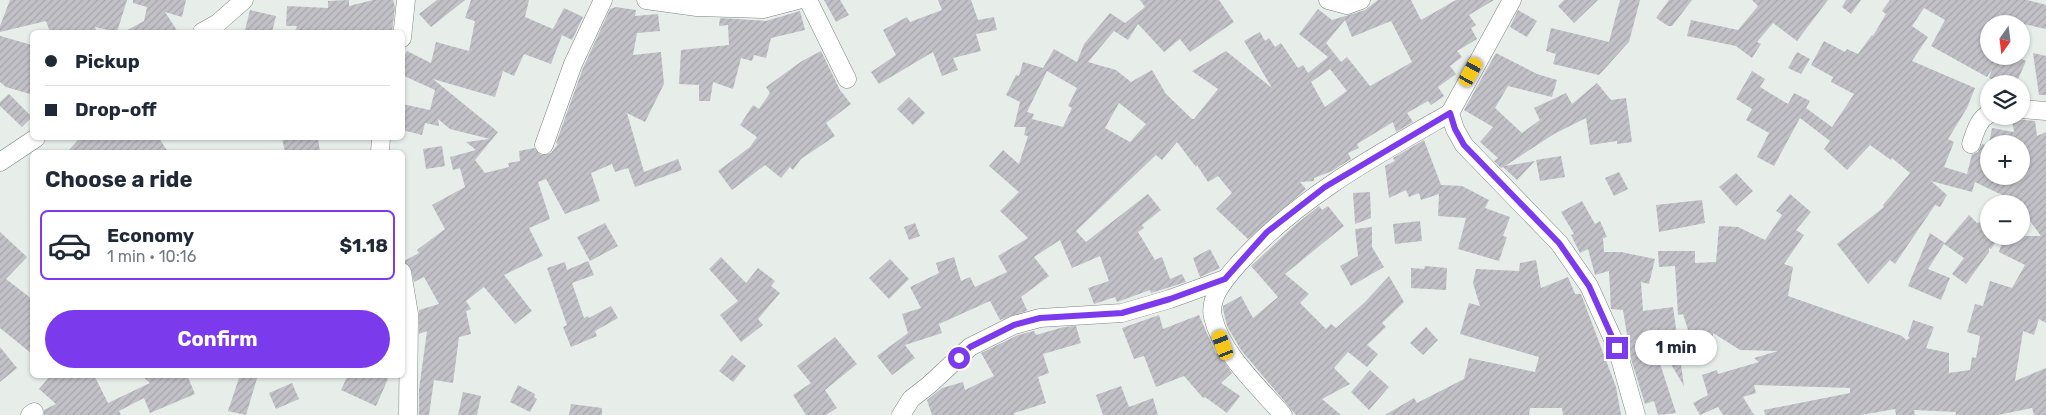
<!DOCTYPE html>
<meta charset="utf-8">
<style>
:root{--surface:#fff;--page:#f2f2f3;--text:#1f2937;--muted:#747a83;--line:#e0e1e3;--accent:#7c3aed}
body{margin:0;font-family:Rubik,sans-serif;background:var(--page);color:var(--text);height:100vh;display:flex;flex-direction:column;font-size:19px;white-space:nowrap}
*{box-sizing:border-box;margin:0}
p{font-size:16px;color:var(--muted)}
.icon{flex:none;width:28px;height:28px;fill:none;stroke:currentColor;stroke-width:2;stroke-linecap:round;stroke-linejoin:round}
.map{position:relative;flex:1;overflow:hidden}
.panel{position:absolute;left:30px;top:150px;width:375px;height:228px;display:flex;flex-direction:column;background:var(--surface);border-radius:8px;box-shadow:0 1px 4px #0004}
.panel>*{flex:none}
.guide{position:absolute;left:30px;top:30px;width:375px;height:110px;border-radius:8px;box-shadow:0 1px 4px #0004;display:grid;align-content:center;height:110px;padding:0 15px;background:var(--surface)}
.needle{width:32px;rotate:194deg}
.tools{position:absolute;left:1980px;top:15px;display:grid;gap:10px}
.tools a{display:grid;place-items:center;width:50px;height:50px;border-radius:50%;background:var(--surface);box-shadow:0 1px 4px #0004;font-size:25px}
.end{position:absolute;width:22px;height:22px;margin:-11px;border:6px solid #7c3aed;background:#fff;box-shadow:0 0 0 2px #fff}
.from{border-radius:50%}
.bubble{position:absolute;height:35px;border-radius:18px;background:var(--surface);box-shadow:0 1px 4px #0004;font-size:16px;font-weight:700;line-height:35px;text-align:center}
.car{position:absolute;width:15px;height:30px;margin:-15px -8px;border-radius:6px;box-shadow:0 0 4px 1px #0007;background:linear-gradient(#f5c518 24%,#345 0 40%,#f5c518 0 76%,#345 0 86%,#f5c518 0)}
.guide b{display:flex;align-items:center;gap:18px;height:48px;font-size:19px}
.guide b+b{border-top:1px solid var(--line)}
.guide i{width:12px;height:12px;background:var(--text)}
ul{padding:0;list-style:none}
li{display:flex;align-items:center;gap:15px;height:70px;margin:0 10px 8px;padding:0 5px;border:2px solid var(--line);border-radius:8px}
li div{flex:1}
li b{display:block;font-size:19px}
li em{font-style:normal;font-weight:700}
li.active{border-color:var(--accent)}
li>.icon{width:45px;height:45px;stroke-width:1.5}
h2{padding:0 15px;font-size:22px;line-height:60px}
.action{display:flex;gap:10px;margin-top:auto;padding:10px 15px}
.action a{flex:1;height:58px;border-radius:30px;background:var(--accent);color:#fff;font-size:20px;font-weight:700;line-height:58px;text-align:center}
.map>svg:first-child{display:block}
</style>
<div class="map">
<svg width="2046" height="415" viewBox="0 0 2046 415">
<defs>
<pattern id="building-hatch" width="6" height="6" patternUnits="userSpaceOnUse" patternTransform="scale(1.25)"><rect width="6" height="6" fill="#c1c1c7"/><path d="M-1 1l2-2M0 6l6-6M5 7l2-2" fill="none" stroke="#a6a6ab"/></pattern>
</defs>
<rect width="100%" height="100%" fill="#e7eeea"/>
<g fill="url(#building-hatch)" fill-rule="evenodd">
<polygon points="10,0 127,0 117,32 95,27 97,32 50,32 46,21 0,32 0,26"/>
<polygon points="133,0 186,0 182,17 165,12 178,32 124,32 144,21 147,7 133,3"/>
<polygon points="349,0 349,6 373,0 393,0 395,7 392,32 375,32 374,30 295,32 297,26 286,26 287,6 328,8 328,1"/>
<polygon points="437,0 465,0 431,27 419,14"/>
<polygon points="471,0 529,0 525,17 553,29 564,8 583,17 572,40 562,35 551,64 524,54 514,76 503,71 495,97 433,79 498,132 475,160 485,173 509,167 508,163 520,161 519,151 534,148 541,155 551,153 558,144 556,143 583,68 610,9 616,7 636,10 635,16 658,14 660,31 637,33 633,55 661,52 664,84 645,122 627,113 644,172 678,159 682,170 635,187 628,168 615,172 612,164 591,173 600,201 565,214 546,179 538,182 550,219 529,228 543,256 504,275 532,311 515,324 484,287 466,301 471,309 466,311 471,334 459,337 453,383 434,380 429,415 419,415 419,389 427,331 419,334 419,310 439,304 424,277 414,282 410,266 402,262 419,253 417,250 445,229 432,205 465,187 460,168 453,170 450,157 476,150 466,142 490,139 450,129 438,119 439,126 425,123 422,135 402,130 402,104 430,110 435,90 402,75 402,60 407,51 431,63 436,42 469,51 475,21 465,18"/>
<polygon points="824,0 840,0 849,15 836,22"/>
<polygon points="938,0 971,0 978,20 994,17 997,30 976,34 981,51 953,58 958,70 942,76 933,52 879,84 871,72 896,55 883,30 907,17 910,22 942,10"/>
<path d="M1140,0h79l15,22 -44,30 -10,-13 -16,13 -26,-28 -10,16 -14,-9 -26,31 28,8 15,12 21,-12 14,24 26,25h2l24,-30 -26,-18 34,-20 46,37 -28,-47 16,-9 5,9 4,-3 6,9 6,-4 17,25 5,-3 5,8 20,-16 -29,-23 19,-25 14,11 33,-10 13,-10h33l10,20 35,-20h38l-25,15 7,10 -5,3 6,11 -20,12 5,6 -12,9 6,8 -18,13 6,9 -13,9 -3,-4 -21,12 6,9 -17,10 -3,-10 -36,22 2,4 -11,5 3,6 -19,12 -18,7v3l-14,1 6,7 -58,50 -32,-30 16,-16 -14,-17 -10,6 -11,-17 -1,2 -19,-25 -15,18 -6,-5 -80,76 10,11 62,-48 13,16 -19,15 2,3 -6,4 17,28 7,-3 8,22 12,-5 4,8 -35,11 -1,-3 -33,12 -2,-5 -21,7 -6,-16 21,-7 -9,-25 -28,12 -12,-28 -26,17 15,19 -28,21 6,13 -1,1 -26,9 -10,-19 -51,23 3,9 -37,12 10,13 -23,17 -15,-19 31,-23 -6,-19 19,-6 -11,-21 29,-14 -3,-10 18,-6 7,24 9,-4 5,10 32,-15 -9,-16 30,-18 -28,-27 19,-19 -30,-26 14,-16 16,14 9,-28 -4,-1 2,-8h-12l6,-25 -14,-7 10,-20 3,1 4,-14 20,6 11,-19 23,13 7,-18 26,-31 15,10 20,-16zM1345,20l7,17 39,-16 21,41 -42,24 -23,-29 -6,5 -15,-19zM1330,69l17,22 -22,16 -14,-25zM1047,71l30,17 -9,18 4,2 -9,19 -31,-8 2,-5 -7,-2zM1119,103l27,21 -16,18 -25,-14z"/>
<polygon points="1564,0 1598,0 1574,23 1558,6"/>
<polygon points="1620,0 1640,0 1629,42 1599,75 1553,64 1556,54 1546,51 1551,28 1609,42"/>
<polygon points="1669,0 1692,0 1672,26 1668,26 1656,18"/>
<polygon points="1752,0 1828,0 1797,41 1773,23 1757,42 1761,44 1752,58 1736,46 1687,36 1691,20 1738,30 1758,6"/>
<polygon points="1846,0 1861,0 1851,14 1842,7"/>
<polygon points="1890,0 2027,0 2046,5 2046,29 2005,20 2003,24 1989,24 1989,56 2016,56 2026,61 2016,84 2000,84 1989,78 1992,69 1987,77 1931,46 1945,20 1924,8 1912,26 1928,37 1912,61 1975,88 1967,108 1948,139 1954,142 1944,167 1967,174 1972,154 1978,152 1982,144 1989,146 1989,176 2021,176 2021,144 1989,144 1992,128 2014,132 2012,120 2018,119 2035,121 2037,136 2046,132 2046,323 2039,319 2034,335 2023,331 2015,381 2046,368 2046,415 2034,415 2032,408 1998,415 1956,415 1956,412 1914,410 1915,415 1896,415 1895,409 1861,415 1765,415 1764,410 1850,393 1850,388 1754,385 1756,393 1743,397 1754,415 1723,415 1718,407 1700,415 1693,403 1708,395 1702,375 1717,370 1718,374 1759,362 1754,358 1778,351 1740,350 1713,333 1713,350 1694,349 1683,314 1678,315 1675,266 1659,267 1658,251 1695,251 1695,263 1716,262 1719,226 1738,227 1765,240 1782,215 1776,211 1790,194 1811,212 1796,230 1804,235 1784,264 1793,267 1788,296 1902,336 1906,340 1910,338 1908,336 1913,320 1934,327 1926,348 1949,353 1949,373 1970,370 1972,357 1976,358 1980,336 1967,332 1975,304 1983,306 1990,281 2012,288 2025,265 1999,252 2004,236 2041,236 2021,209 2021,204 1975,182 1972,192 1931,181 1947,195 1940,207 1935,205 1895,264 1890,260 1868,284 1837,244 1884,207 1883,205 1910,173 1892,158 1891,160 1870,145 1847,170 1824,149 1830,141 1800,118 1774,166 1757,157 1769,133 1746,120 1752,109 1736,99 1752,71 1765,79 1760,87 1788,104 1794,93 1810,101 1806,108 1832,127 1854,94 1831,82 1833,77 1811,65 1824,41 1845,52 1847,49 1858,54 1872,35 1873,36 1886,14 1882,11"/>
<polygon points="250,10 276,16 272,32 245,30"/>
<polygon points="1518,10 1537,21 1527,37 1510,27"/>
<polygon points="800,11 805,30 771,38 766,58 754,55 752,61 741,58 733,89 713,82 710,101 699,101 699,85 679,84 681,50 729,45 728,25 719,26 720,18 766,21"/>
<polygon points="0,36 32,45 30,94 6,87 0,82"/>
<polygon points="821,51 840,90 851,104 826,123 835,136 801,159 793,170 790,167 781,178 765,165 732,190 718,171 750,147 757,137 740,125 753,105 759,109 770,93 766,87 802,61"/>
<polygon points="1797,52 1810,59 1801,74 1788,68"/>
<polygon points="1496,53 1537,74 1557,80 1552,97 1508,86 1495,108 1522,133 1540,120 1534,108 1566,93 1572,104 1597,83 1611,100 1626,98 1632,142 1617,144 1617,141 1590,145 1586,118 1554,134 1505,166 1535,161 1517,180 1503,167 1501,168 1494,161 1498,158 1480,142 1493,127 1464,110"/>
<polygon points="2033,53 2046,56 2046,95 2039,95"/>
<polygon points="9,94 32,117 22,127 0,106 0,102"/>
<polygon points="909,97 925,113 913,125 897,109"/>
<polygon points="80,138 159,138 168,152 67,152"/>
<polygon points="282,138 318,138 320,152 285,152"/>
<polygon points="1424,140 1441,185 1462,186 1489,200 1485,208 1510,217 1503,236 1507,237 1499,261 1458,249 1466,218 1438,216 1439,194 1421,200 1419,193 1409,197 1406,190 1389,198 1385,166 1395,161 1393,158"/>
<polygon points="442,146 445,166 426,169 423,149"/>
<polygon points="1561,156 1565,177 1540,181 1536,160"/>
<polygon points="1619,172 1628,189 1614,196 1605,178"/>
<polygon points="1736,173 1753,191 1736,206 1719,187"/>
<polygon points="1370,192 1371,218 1355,224 1353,193"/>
<polygon points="1702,200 1705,223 1659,232 1656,205"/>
<polygon points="1582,201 1595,224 1600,221 1607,237 1603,238 1604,252 1621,252 1655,259 1649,284 1641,282 1643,311 1673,307 1684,386 1660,346 1655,348 1676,413 1658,415 1654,401 1645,404 1631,359 1623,310 1611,309 1609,271 1595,275 1588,249 1580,253 1571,235 1574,234 1561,212"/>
<polygon points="1319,206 1322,210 1328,206 1344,226 1285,274 1309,294 1300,303 1326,329 1331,324 1336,328 1365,302 1389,276 1404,302 1382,323 1386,327 1367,345 1378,354 1367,367 1348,352 1334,368 1350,384 1322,399 1341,415 1296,415 1241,350 1227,326 1223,309 1223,306 1241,296 1253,318 1278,297 1251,266 1294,226"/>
<polygon points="1969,215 1977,223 1989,220 1989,236 2000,236 1991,249 1989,248 1989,252 1966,284 1952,274 1964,258 1944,244 1928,269 1950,278 1941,300 1908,286 1930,233 1945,243"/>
<polygon points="1420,221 1422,241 1395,244 1393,224"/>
<polygon points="605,223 618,246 590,261 577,237"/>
<polygon points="915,223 920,236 909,240 904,227"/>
<polygon points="1372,227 1372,247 1384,267 1351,286 1340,266 1358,256 1355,229"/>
<polygon points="0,232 27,257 6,279 32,299 32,354 0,328"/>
<polygon points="1210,249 1220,268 1200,277 1193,258"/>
<polygon points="721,257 746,283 758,268 775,281 771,286 780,293 758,319 763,325 741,342 720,315 738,301 709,269"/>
<polygon points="890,259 909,279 889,299 869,278"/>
<polygon points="1536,260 1541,288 1568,277 1575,294 1581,294 1616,387 1621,415 1563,415 1562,408 1530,408 1529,415 1385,415 1414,398 1417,403 1464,379 1469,358 1535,372 1539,357 1460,334 1469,303 1480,306 1473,283 1476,269 1519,271 1520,263"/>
<polygon points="588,261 594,275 572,283 584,318 588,316 589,318 611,306 618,318 595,331 597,336 571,347 563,327 567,325 547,268 565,262 567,270"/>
<polygon points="1425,266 1447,268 1446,290 1411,288 1411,268 1424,269"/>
<polygon points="1159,315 1163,329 1199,315 1216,354 1218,353 1232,373 1221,383 1240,396 1227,413 1205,397 1203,398 1184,376 1156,387 1144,356 1134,359 1122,328"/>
<polygon points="1076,326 1081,343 1043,354 1049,373 1038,377 1046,403 1014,413 1015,415 932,415 927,400 942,388 963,382 965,390 994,376 981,353 1018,335 1034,331 1036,335 1064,327"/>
<polygon points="1426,327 1438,340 1423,355 1410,343"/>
<polygon points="835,337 857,364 825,390 837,408 826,415 806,415 793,395 811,383 797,366"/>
<polygon points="0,347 17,368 0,382"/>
<polygon points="732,355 746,366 733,382 719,371"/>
<polygon points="1370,370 1389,387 1369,410 1351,392"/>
<polygon points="51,375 94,375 108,403 150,383 141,375 187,375 195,394 150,413 144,398 119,411 121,415 44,415 44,410 56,404 39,389"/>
<polygon points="240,375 258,375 246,415 228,411"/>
<polygon points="348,375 380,375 388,379 376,406 341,390"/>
<polygon points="292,383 299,399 276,409 269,393"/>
<polygon points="518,385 535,394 534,397 537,399 530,412 510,402"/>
<polygon points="1121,386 1129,407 1153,398 1158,415 1103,415 1096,395"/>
<polygon points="463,392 481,396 477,415 458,415"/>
<polygon points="571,404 602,408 602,415 569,415"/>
</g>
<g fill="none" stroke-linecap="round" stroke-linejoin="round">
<g stroke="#7e8481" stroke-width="19">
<g id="minor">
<polyline points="646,0 697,7 763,9 798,0"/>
<polyline points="808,0 847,79"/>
<polyline points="1328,0 1347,5 1361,0"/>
<polyline points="1512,0 1450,113 1455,129 1464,145 1559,243 1589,286 1617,348 1636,415"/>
<polyline points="202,32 218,23 244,0"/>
<polyline points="402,38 406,0"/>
<polyline points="2021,109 2046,111"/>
<path d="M1971,144c4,-11 7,-25 18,-30"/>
<polyline points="544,145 573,64 603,0"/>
<polyline points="380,152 381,138"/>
<polyline points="0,162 36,138"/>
<polyline points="402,272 409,314 408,415"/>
<polyline points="30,415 34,412"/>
<polyline points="901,415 911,399 929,385 970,347 1014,325 1040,318 1122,313 1170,299 1225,279"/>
<path d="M1283,415c-24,-28 -62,-62 -70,-98 -5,-21 15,-41 27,-55 59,-65 135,-106 210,-149"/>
</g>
</g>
<use href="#minor" stroke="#fff" stroke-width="18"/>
</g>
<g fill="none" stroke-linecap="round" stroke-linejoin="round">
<polyline stroke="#7c3aed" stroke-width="6" points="959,358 970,347 1014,325 1040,318 1122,313 1170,299 1225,279 1267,232 1325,187 1450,113 1455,129 1464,145 1559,243 1589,286 1617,348"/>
</g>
</svg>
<div class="tools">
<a><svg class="needle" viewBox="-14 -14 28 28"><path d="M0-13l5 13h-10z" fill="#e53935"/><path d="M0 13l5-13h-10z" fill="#747a83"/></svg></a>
<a><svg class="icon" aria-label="layers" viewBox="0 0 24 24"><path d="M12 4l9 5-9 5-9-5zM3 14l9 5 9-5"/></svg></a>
<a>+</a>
<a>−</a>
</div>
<i class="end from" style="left:959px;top:358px"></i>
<i class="end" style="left:1617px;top:348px"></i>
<div class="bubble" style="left:1635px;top:330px;width:82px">1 min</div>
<i class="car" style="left:1471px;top:72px;rotate:29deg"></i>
<i class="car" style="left:1223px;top:345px;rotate:339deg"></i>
<div class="guide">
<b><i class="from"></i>Pickup</b>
<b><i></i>Drop-off</b>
</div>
<section class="panel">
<h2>Choose a ride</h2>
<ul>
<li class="active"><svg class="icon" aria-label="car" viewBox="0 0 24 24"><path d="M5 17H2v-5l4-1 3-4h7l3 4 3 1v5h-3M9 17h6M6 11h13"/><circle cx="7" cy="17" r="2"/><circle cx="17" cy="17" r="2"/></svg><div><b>Economy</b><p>1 min · 10:16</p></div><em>$1.18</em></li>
</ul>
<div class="action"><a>Confirm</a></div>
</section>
</div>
